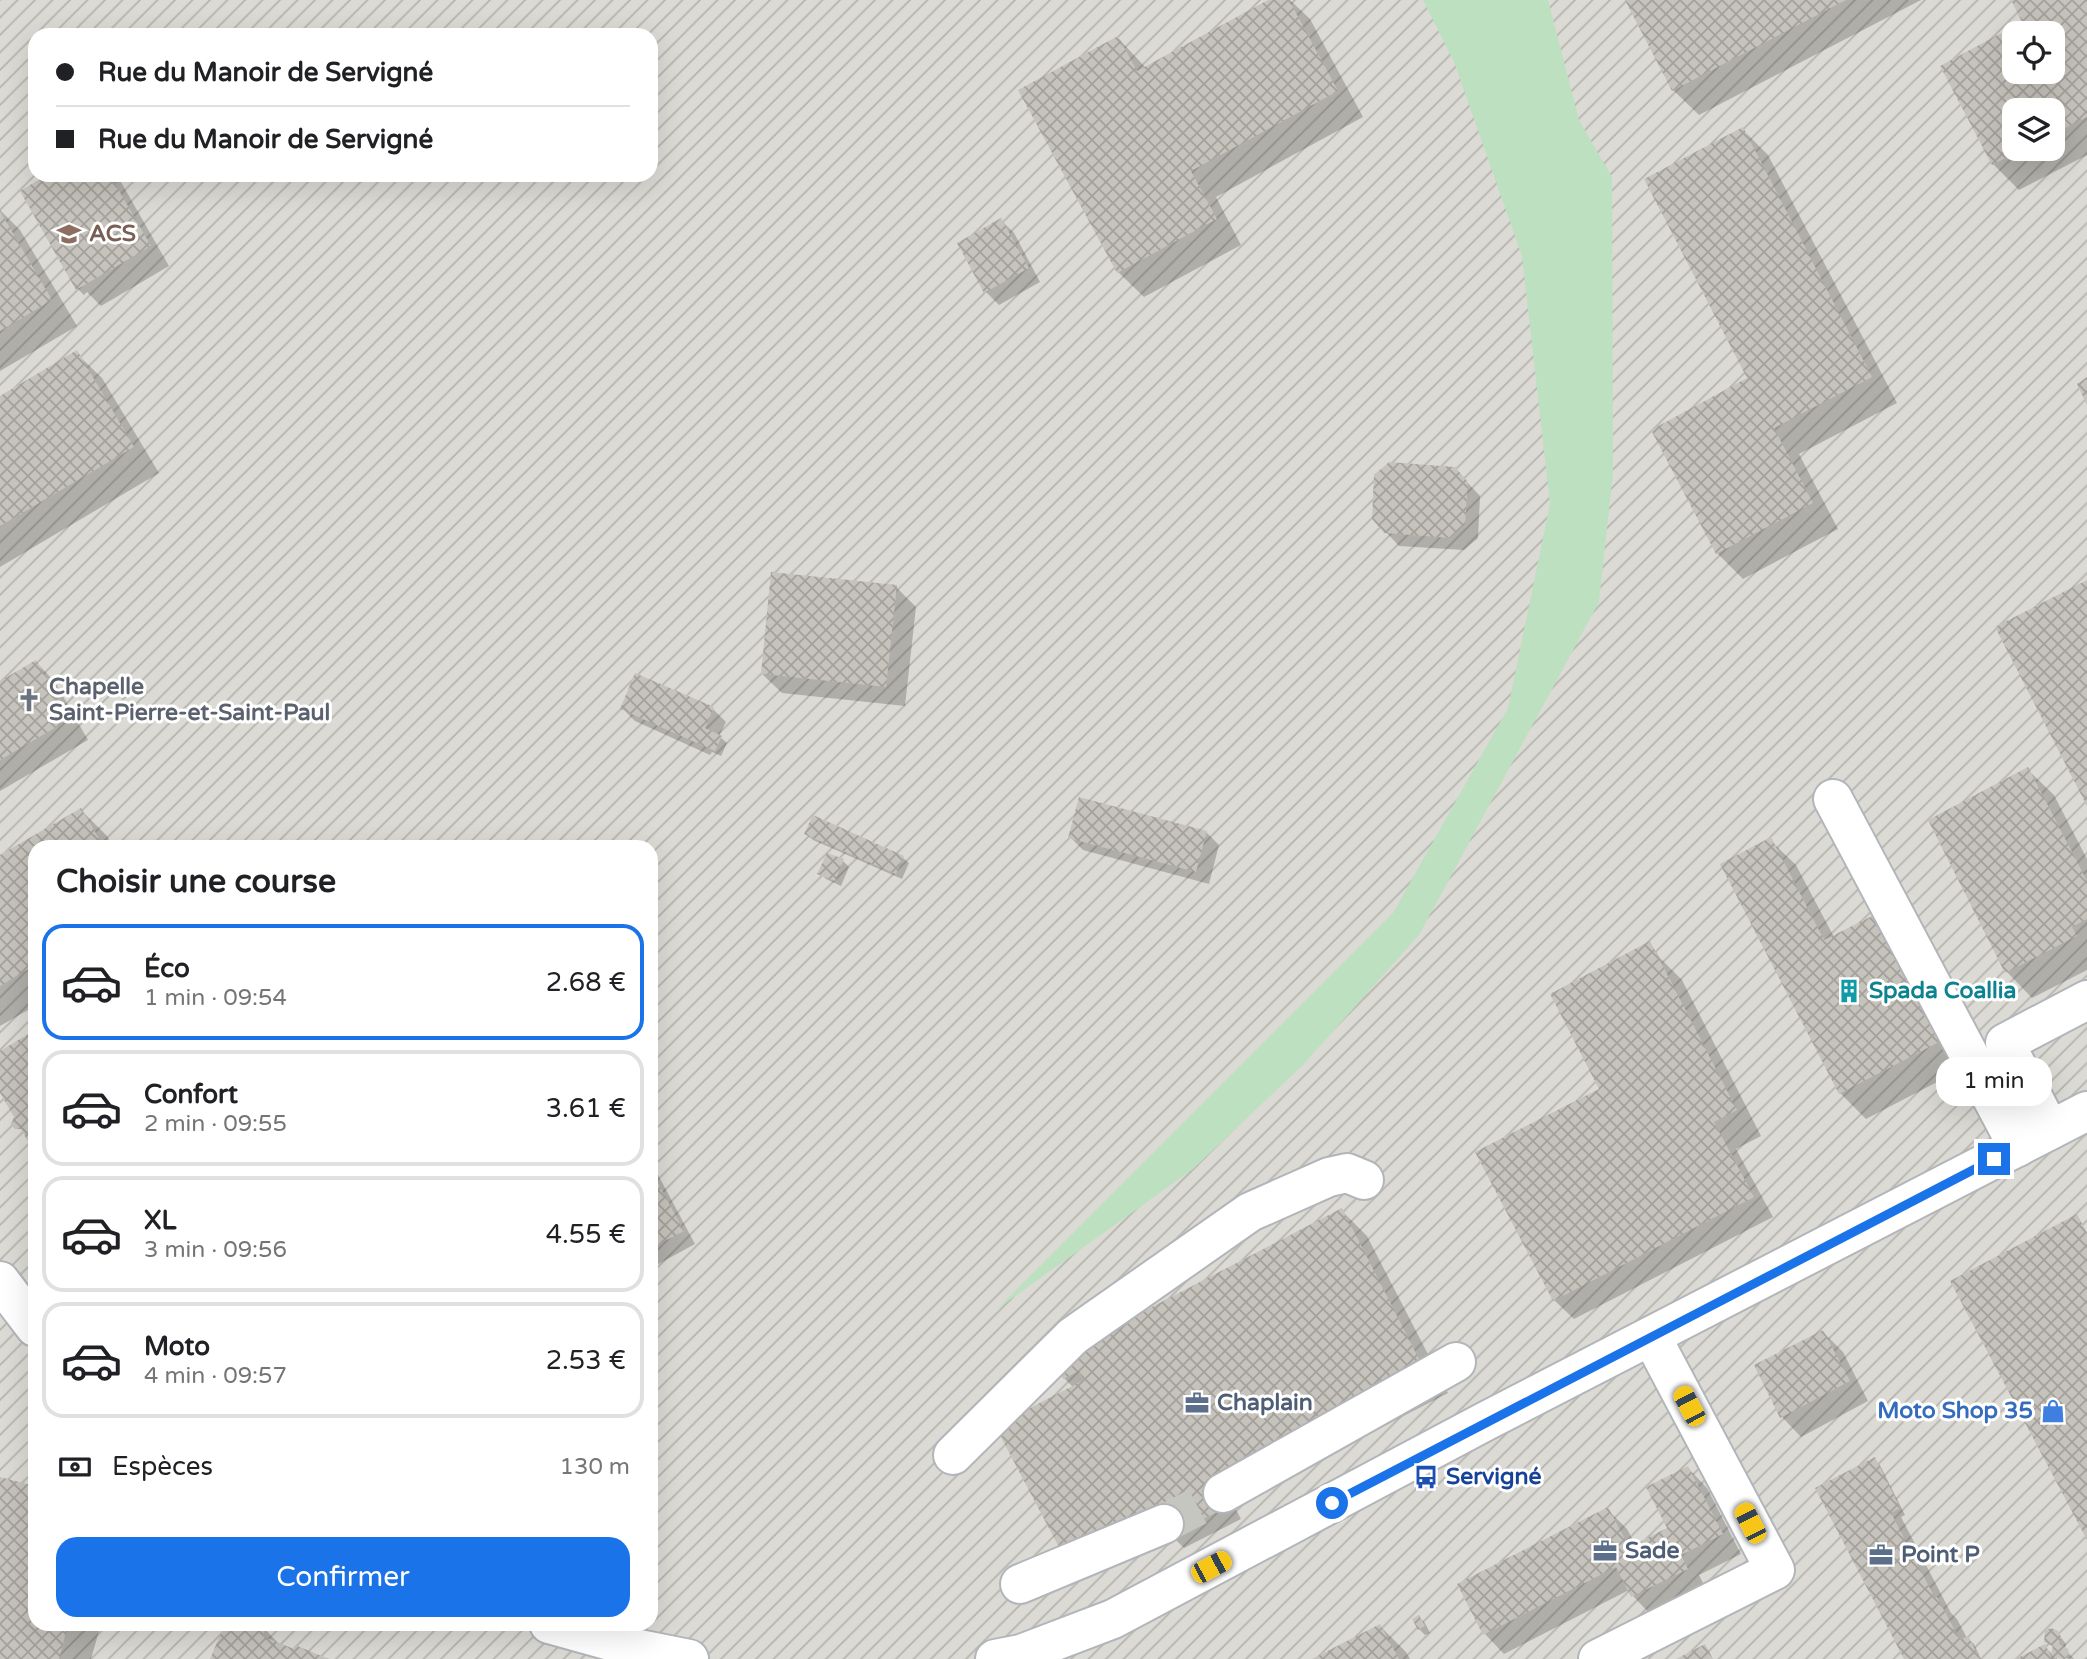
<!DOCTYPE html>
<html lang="fr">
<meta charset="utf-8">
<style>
:root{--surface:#fff;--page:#f6f6f6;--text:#202124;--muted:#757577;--line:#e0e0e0;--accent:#1a73e8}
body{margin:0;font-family:"Varela Round",sans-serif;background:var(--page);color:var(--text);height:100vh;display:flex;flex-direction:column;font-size:26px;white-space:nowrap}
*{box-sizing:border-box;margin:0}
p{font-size:23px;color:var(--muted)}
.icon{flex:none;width:38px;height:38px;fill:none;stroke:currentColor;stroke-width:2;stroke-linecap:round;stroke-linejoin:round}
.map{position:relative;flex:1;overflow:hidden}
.sheet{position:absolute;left:28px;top:840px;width:630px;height:791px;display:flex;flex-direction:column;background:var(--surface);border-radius:21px;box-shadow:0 7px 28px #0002}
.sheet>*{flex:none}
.top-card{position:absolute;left:28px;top:28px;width:630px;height:154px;border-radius:21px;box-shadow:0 7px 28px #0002;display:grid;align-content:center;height:154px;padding:0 28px;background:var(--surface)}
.controls{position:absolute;left:2002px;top:21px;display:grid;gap:14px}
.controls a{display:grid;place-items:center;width:63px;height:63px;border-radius:14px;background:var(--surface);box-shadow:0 7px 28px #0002;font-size:35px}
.end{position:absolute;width:32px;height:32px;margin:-16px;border:9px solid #1a73e8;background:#fff;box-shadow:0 0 0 4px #fff}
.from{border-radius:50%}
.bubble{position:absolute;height:49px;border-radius:21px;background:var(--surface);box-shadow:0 7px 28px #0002;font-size:23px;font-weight:600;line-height:49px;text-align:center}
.car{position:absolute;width:21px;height:42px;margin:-21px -10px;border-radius:9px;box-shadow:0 0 5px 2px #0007;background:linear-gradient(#f5c518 24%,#345 0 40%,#f5c518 0 76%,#345 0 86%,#f5c518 0)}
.top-card b{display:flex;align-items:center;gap:24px;height:66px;font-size:26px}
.top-card b+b{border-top:2px solid var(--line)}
.top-card i{width:18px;height:18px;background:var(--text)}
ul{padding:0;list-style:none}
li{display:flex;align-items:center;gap:21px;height:116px;margin:0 14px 10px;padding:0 14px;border:4px solid var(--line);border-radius:21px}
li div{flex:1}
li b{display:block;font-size:26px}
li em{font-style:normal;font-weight:600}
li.on{border-color:var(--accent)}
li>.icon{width:63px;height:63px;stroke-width:1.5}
h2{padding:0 28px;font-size:32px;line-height:84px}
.pay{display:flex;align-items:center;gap:18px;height:77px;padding:0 28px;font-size:26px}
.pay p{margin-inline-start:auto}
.primary-button{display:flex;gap:14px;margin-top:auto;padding:14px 28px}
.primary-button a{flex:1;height:80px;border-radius:21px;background:var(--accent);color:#fff;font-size:28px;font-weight:600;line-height:80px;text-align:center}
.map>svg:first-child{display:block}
</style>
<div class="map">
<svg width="2087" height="1659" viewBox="0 0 2087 1659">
<defs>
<pattern id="industrial-furrows" width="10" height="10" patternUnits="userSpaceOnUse" patternTransform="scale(1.75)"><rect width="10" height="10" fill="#dcdad4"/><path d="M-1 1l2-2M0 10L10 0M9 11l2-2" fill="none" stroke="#b5b4af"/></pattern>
<pattern id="building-cross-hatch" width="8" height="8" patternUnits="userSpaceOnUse" patternTransform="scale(1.75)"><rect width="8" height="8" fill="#c6c3bc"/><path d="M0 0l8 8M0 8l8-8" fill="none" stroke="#a4a19c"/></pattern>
</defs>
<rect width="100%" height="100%" fill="#eae9e0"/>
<path fill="url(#industrial-furrows)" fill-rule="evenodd" d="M0,0h2087v1659h-2087zM2014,33h39v39h-39zM35,35h616v140h-616zM2014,110h39v39h-39zM35,847h616v777h-616z"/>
<polygon fill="#bde0c0" points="1423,0 1548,0 1579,120 1612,177 1613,473 1599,602 1419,935 1302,1066 1193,1169 997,1309 1393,913 1508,708 1550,504 1522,256 1454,62"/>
<g fill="#0003" fill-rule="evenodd">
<polygon points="1272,0 1290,0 1310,19 1363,117 1216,197 1241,245 1144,297 1118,272 1118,38 1146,68"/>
<polygon points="1627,0 1921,0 1699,115 1673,90"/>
<path d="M2013,0h74v155l-68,35 -26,-26 -51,-98 83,-43zM2014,33h39v39h-39zM2014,110h39v39h-39z"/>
<polygon points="1742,129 1768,155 1897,403 1799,454 1838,529 1743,579 1717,553 1749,378"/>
<polygon points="51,175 117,175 169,266 101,306 87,292 84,295 78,289"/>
<polygon points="0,210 20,230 77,326 0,371"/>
<polygon points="1001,220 1014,233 1040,282 999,305 986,292"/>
<polygon points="76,353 102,378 159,473 0,567 0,398"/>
<polygon points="1454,468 1480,496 1478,538 1464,550 1399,546 1386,532"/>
<polygon points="896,587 916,607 905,706 782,693 762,674"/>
<polygon points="36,662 55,682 88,740 0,791 0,683"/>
<polygon points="622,708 713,709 726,722 719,736 727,743 721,756 712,752 710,755 635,721"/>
<polygon points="2028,770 2054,795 2087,859 2087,970 2032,998 2007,972"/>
<polygon points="81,810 107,836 113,847 35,847 35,1006 0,1026 0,857"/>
<polygon points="1206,832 1219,845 1209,884 1083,850 1070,837"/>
<polygon points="806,834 902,857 909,863 902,879 813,840"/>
<polygon points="1770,840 1796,865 1834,937 1873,917 1964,1068 1866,1119 1840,1093"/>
<polygon points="828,855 843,861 849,867 841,886 826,879 820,873"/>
<polygon points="1650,943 1660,958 1682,980 1761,1136 1736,1149 1773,1217 1574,1319 1554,1300 1601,1090"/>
<polygon points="651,1166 656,1171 695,1244 651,1268"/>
<polygon points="1341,1210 1367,1236 1448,1393 1233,1504 1241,1519 1184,1548 1172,1536 1089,1578 1063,1552 1074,1388 1064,1378"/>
<polygon points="1823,1332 1843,1352 1868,1401 1801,1437 1782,1417"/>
<polygon points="1874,1460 1880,1465 1905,1515 1901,1517 1951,1613 1957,1619 1967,1638 1974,1644 1981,1659 1906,1659"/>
<polygon points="1688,1468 1707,1488 1741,1554 1699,1575 1706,1589 1652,1616 1633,1596 1629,1590 1504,1654 1485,1634 1607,1509 1627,1529 1636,1546 1669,1529"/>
<polygon points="0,1478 35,1488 35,1624 101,1624 91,1659 0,1659"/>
<polygon points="1419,1617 1425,1623 1430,1633 1425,1635 1419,1629"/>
<polygon points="226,1624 253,1624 265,1629 281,1646 324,1659 212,1659"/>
<polygon points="1380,1626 1406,1652 1410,1659 1316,1659"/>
<polygon points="2057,1632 2066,1644 2065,1649 2074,1659 2057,1657 2057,1659 2020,1659 2044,1646 2052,1654 2053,1647 2046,1641"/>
</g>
<g fill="url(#building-cross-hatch)" fill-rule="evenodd">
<polygon points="1268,0 1289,0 1338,91 1191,171 1217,219 1117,273 1018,90 1118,36 1137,71"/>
<polygon points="1625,0 1846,0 1672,91"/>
<path d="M2011,0h76v117l-34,17v-24h-39v39h10l-32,16 -52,-99 82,-44zM2014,33h39v39h-39z"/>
<polygon points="1743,127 1872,377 1774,428 1813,503 1716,554 1651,430 1747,378 1644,179"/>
<polygon points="47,175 110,175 151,246 76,290 20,191"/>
<polygon points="0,211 52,300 0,331"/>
<polygon points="1001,218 1029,268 984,293 957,243"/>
<polygon points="77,350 134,447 0,526 0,396"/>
<polygon points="2087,377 2087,405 2077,384"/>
<polygon points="1389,462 1455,467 1468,482 1465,525 1450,538 1384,533 1372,519 1374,475"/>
<polygon points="771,572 897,585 886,687 761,674"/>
<polygon points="2087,580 2087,806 1995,627"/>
<polygon points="36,660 70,719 0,760 0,681"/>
<polygon points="635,673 714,707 705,728 722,736 715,751 620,709"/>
<polygon points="2028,767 2087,881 2087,919 2072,927 2077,936 2005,973 1928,820"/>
<polygon points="1079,797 1207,831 1196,872 1068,838"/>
<polygon points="81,808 104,847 35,847 35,965 0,986 0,855"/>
<polygon points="813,815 904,856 896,874 804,834"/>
<polygon points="1771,837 1824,940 1874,915 1939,1042 1839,1094 1720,864"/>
<polygon points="827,853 844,859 835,881 817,874"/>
<polygon points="1650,941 1737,1110 1714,1122 1754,1197 1553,1301 1475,1152 1599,1089 1550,994"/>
<polygon points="35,1030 35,1154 21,1129 15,1129 11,1125 14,1117 0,1093 0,1051"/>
<polygon points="651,1170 684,1231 651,1248"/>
<polygon points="1342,1208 1423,1367 1214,1475 1229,1506 1170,1536 1155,1505 1062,1553 995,1426 1084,1380 1079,1371 1063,1379 1057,1368 1100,1334"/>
<polygon points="2077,1214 2087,1233 2087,1540 1950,1281"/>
<polygon points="1823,1330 1850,1381 1780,1418 1754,1365"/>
<polygon points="1875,1457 1900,1508 1891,1513 1935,1598 1937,1597 1960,1640 1968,1636 1980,1659 1904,1659 1815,1488"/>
<polygon points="1688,1466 1723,1534 1681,1555 1688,1569 1631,1597 1616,1567 1483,1635 1457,1584 1608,1507 1629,1547 1667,1528 1646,1487"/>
<polygon points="0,1477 35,1486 35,1624 68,1624 59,1659 0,1659"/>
<polygon points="1419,1615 1425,1626 1418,1630 1412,1619"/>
<polygon points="225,1624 257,1624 266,1628 262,1636 294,1649 295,1645 329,1659 210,1659"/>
<polygon points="1380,1624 1399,1659 1312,1659"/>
<polygon points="2051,1628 2058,1631 2061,1637 2059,1644 2068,1649 2069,1653 2065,1659 2054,1658 2051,1653 2053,1646 2044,1642 2045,1631"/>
<polygon points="1705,1644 1713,1659 1676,1659"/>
<polygon points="2045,1644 2052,1659 2016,1659"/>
</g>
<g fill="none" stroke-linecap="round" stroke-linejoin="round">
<polyline stroke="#c6c6c0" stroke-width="38" stroke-dasharray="38 19" stroke-linecap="butt" points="1164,1524 1223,1493"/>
<g stroke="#b2b5b9" stroke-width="42">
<g id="minor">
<polyline points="1833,799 2018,1147"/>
<polyline points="2050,1130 2005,1043 2087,1000"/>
<polyline points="0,1281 35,1327"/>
<polyline points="953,1455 1073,1336 1250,1212 1329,1177 1347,1173 1364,1180"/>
<polyline points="1223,1493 1456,1362"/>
<polyline points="1020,1584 1164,1524"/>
<polyline points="549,1624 639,1649 689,1659"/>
<polyline points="995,1659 1021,1654 1113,1619 1486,1421 2087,1111"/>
<polyline points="1598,1659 1775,1570 1651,1336"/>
</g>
</g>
<use href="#minor" stroke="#fff" stroke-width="38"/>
</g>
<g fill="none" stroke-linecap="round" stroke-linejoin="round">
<polyline stroke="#1a73e8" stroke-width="9" points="1332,1503 1994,1159"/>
</g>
<defs>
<g id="university-bare" transform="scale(1.89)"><path d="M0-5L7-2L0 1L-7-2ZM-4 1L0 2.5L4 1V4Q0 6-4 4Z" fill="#8d6e63" stroke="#fff" stroke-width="2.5" paint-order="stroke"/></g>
<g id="church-bare" transform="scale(1.89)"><path d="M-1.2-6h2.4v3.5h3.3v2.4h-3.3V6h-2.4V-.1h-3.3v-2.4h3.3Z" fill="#6b7280" stroke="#fff" stroke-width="2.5" paint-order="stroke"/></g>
<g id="building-bare" transform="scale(1.89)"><path d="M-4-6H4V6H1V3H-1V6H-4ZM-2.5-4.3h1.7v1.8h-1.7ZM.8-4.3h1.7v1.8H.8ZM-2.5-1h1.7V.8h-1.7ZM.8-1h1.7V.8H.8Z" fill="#0f9aa8" stroke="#fff" stroke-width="2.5" paint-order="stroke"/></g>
<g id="office-bare" transform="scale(1.89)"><path d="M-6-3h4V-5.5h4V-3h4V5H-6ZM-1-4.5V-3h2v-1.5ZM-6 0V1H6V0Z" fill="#5c6f8a" stroke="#fff" stroke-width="2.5" paint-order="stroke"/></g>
<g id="shop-bare" transform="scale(1.89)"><path d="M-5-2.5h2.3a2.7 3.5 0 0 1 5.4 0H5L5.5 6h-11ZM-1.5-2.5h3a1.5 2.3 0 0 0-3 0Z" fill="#3f7fe0" stroke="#fff" stroke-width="2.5" paint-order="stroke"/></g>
<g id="bus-bare" transform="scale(1.89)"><path d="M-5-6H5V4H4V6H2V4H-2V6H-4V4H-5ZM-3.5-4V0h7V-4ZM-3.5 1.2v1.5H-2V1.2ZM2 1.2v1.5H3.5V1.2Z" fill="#1a4fb4" stroke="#fff" stroke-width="2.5" paint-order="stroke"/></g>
</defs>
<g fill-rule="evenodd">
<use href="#university-bare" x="69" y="234"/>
<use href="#church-bare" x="29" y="700"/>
<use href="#building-bare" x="1849" y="991"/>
<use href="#office-bare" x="1197" y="1403"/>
<use href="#shop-bare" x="2053" y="1411"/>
<use href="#bus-bare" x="1426" y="1477"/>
<use href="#office-bare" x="1605" y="1551"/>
<use href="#office-bare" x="1881" y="1555"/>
</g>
<g text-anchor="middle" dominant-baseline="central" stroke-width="6" stroke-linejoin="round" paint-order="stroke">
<g font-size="23" font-weight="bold" fill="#785e54" stroke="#fff" text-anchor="start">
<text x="89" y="234">ACS</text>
</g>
<g font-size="23" font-weight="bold" fill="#5b616d" stroke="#fff" text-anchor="start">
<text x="49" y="687">Chapelle<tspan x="49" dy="26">Saint-Pierre-et-Saint-Paul</tspan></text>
</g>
<g font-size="23" font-weight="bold" fill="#0d838f" stroke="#fff" text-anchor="start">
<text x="1869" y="991">Spada Coallia</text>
</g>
<g font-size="23" font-weight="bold" fill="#4e5e75" stroke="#fff" text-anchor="start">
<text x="1217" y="1403">Chaplain</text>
<text x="1625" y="1551">Sade</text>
<text x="1901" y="1555">Point P</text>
</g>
<g font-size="23" font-weight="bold" fill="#366cbe" stroke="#fff" text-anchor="end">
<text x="2033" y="1411">Moto Shop 35</text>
</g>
<g font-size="23" font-weight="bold" fill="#164399" stroke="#fff" text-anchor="start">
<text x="1446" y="1477">Servigné</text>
</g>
</g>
</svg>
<div class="controls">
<a><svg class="icon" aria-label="locate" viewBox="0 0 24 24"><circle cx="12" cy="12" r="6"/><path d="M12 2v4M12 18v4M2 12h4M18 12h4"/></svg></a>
<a><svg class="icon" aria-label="layers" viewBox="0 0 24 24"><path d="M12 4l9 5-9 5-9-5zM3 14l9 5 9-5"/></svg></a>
</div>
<i class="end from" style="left:1332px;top:1503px"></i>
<i class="end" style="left:1994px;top:1159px"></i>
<div class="bubble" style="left:1936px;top:1057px;width:116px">1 min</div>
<i class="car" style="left:1689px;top:1406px;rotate:332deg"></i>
<i class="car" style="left:1750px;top:1523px;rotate:333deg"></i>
<i class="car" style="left:1211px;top:1567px;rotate:62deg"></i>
<div class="top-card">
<b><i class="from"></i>Rue du Manoir de Servigné</b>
<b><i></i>Rue du Manoir de Servigné</b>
</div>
<section class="sheet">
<h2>Choisir une course</h2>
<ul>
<li class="on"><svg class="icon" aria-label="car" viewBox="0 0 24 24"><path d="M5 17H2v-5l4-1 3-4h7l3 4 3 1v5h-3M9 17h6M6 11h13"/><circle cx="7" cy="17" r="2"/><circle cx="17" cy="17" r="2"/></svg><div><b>Éco</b><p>1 min · 09:54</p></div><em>2.68 €</em></li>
<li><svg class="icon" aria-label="car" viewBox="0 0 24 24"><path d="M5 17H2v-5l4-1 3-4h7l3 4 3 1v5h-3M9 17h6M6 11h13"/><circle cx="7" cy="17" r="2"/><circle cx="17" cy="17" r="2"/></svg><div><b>Confort</b><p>2 min · 09:55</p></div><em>3.61 €</em></li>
<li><svg class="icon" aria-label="car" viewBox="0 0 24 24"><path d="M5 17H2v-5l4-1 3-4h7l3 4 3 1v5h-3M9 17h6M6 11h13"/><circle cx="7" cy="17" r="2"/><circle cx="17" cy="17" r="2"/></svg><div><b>XL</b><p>3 min · 09:56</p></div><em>4.55 €</em></li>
<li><svg class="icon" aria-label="car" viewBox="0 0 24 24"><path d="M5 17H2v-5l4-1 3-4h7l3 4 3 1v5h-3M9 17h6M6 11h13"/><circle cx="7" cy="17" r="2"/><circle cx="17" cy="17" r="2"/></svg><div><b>Moto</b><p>4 min · 09:57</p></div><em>2.53 €</em></li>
</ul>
<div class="pay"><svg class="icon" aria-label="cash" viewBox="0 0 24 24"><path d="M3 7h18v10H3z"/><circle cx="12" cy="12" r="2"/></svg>Espèces<p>130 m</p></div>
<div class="primary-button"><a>Confirmer</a></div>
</section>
</div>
